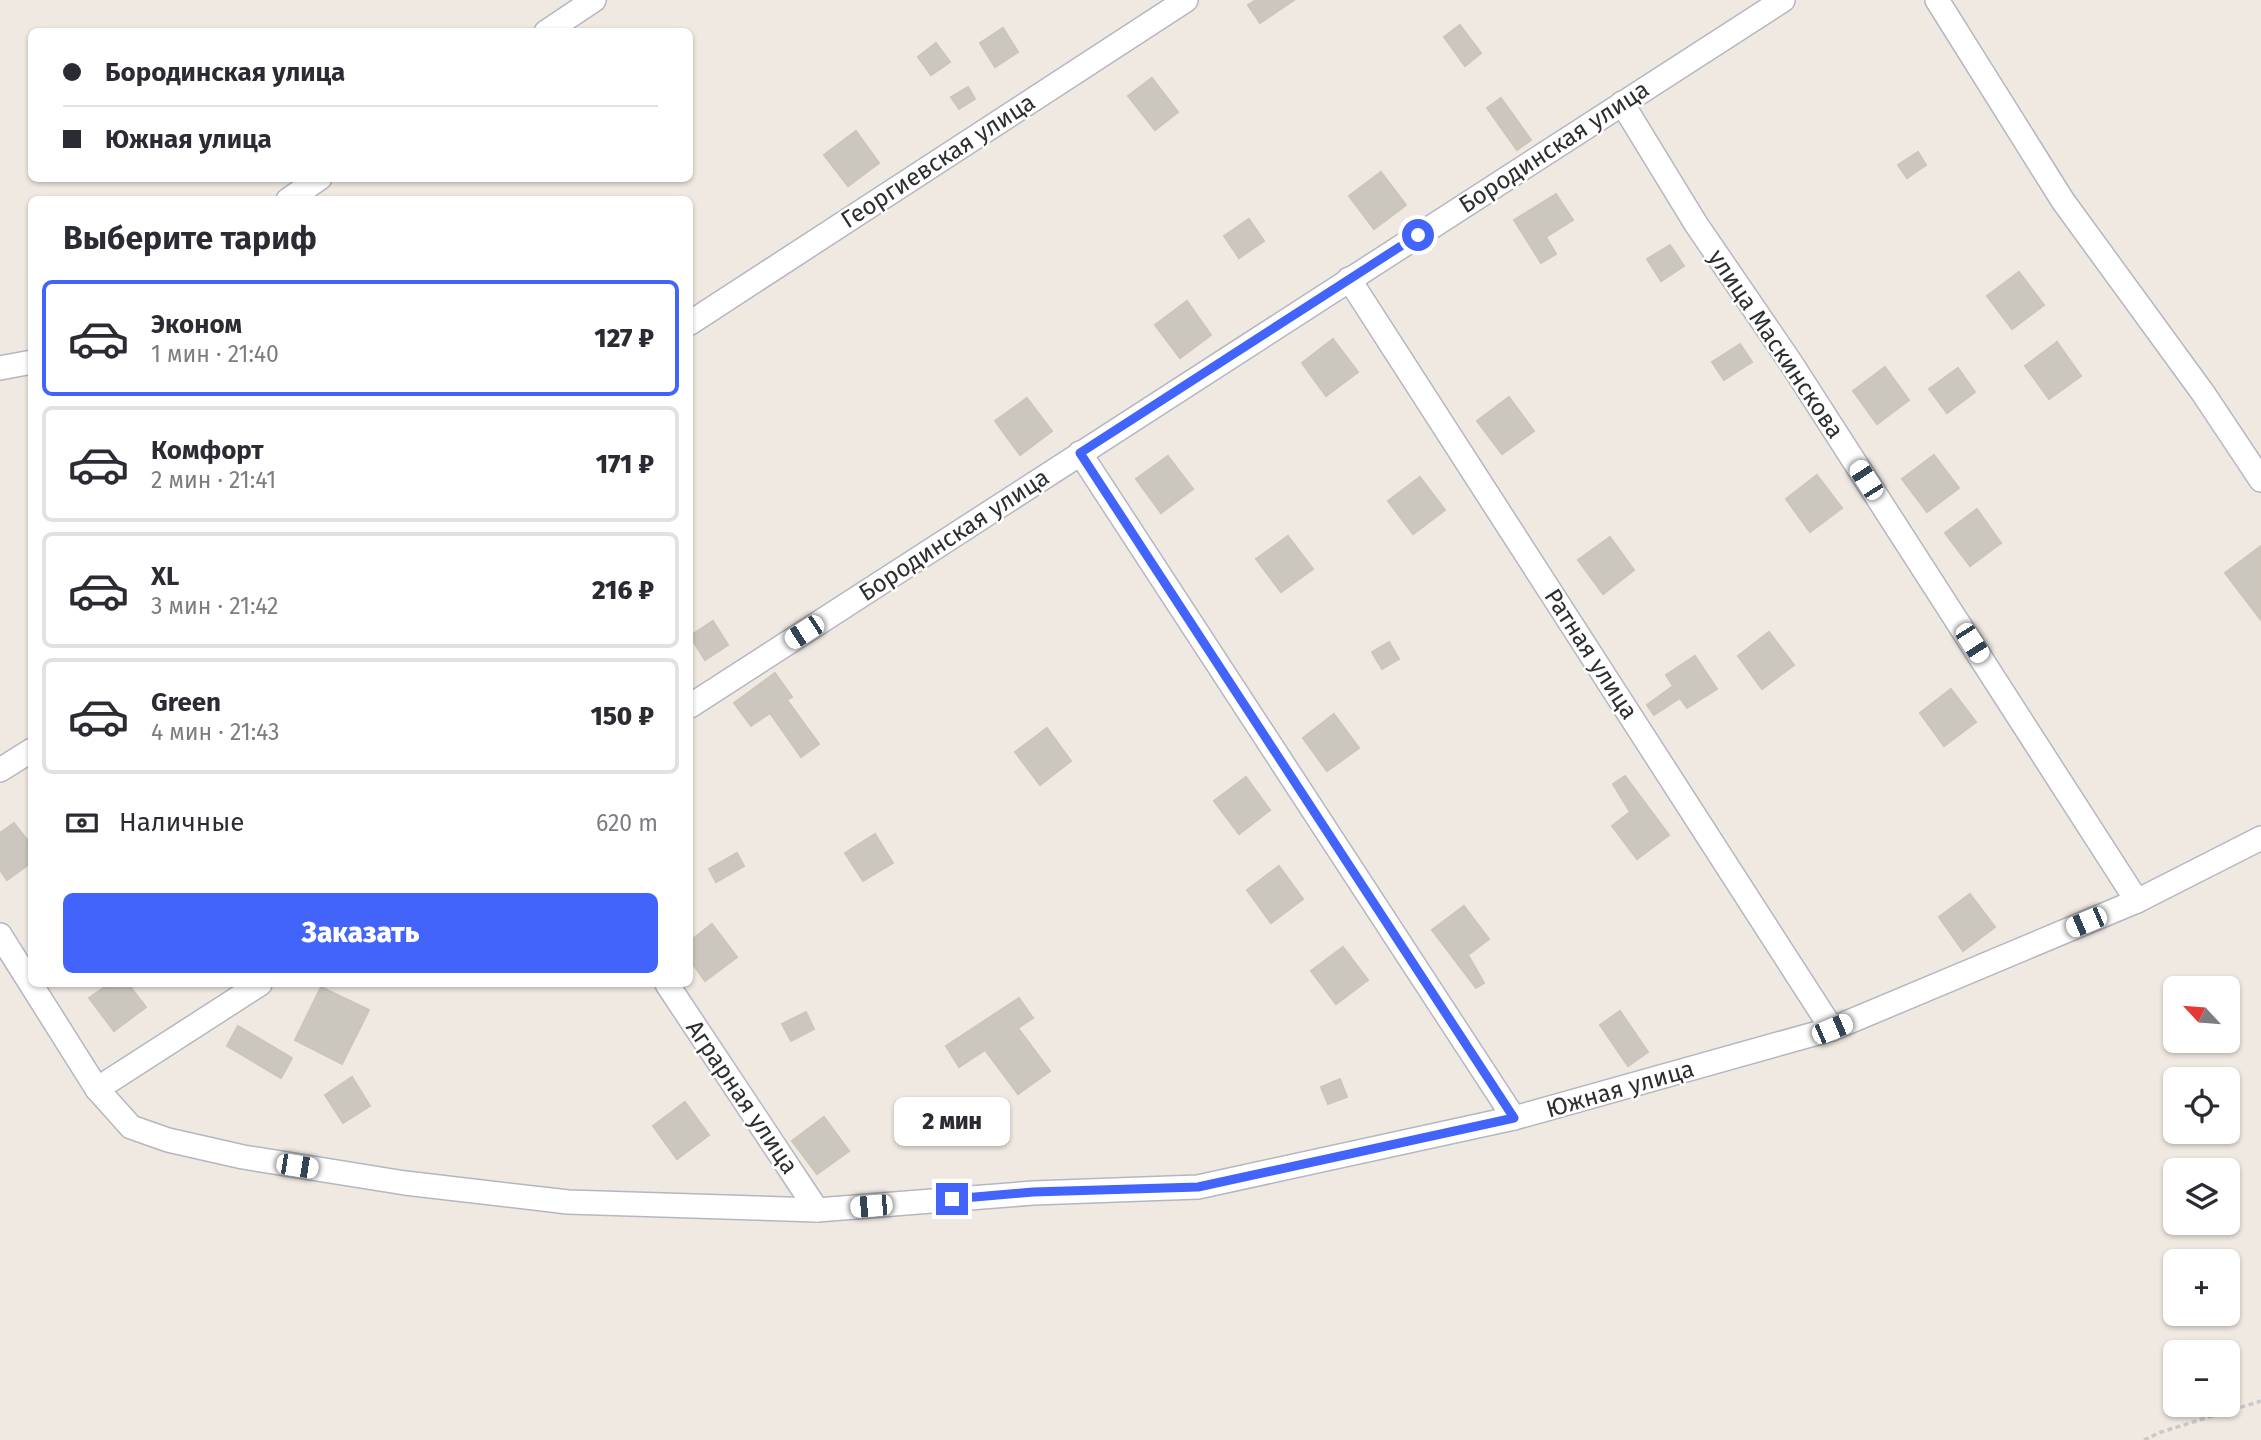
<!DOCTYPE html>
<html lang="ru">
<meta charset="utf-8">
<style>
:root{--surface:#fff;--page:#f7f7f7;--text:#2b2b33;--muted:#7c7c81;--line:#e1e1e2;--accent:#4264fb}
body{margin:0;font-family:"Fira Sans",sans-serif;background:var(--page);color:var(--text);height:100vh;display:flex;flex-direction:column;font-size:26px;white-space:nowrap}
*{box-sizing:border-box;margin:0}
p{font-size:23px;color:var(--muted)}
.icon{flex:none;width:38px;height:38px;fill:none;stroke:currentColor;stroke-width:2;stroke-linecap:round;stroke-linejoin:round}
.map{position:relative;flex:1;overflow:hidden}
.side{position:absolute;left:28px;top:196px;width:665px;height:791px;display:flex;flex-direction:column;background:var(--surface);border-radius:10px;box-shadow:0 2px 5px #0004}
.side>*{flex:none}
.guide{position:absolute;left:28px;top:28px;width:665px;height:154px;border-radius:10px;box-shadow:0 2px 5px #0004;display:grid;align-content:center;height:154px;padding:0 35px;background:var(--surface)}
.needle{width:46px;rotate:296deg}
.controls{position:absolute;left:2163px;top:976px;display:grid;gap:14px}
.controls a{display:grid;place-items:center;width:77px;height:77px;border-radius:10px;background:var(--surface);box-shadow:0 2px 5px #0004;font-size:35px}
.end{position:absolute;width:32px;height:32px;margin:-16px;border:9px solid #4264fb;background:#fff;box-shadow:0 0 0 4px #fff}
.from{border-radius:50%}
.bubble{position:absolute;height:49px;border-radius:10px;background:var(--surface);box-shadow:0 2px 5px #0004;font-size:23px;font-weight:800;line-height:49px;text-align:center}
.car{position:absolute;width:21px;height:42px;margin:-21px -10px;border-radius:9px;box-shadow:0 0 5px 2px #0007;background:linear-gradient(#fff 24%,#345 0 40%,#fff 0 76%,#345 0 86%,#fff 0)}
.guide b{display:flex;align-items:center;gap:24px;height:66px;font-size:26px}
.guide b+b{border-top:2px solid var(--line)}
.guide i{width:18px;height:18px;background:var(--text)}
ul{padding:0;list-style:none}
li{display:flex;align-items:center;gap:21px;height:116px;margin:0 14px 10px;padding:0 21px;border:4px solid var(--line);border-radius:10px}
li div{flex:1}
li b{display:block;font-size:26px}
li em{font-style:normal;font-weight:800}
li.active{border-color:var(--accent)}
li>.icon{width:63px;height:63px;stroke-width:1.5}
h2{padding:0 35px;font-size:32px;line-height:84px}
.pay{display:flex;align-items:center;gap:18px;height:77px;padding:0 35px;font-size:26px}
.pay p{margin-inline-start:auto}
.action{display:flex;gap:14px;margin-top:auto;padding:14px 35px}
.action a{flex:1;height:80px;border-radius:10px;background:var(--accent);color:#fff;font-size:28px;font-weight:800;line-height:80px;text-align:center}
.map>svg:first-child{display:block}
</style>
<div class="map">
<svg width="2261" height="1440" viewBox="0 0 2261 1440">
<rect width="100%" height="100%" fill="#efe9e1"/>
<g fill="#cbc7bf" stroke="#cbc5ba" stroke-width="2">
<polygon points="1256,0 1294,0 1260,23 1248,5"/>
<polygon points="1460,25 1481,53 1465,66 1444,37"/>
<polygon points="1003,28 1018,52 995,67 980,43"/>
<polygon points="936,43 950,62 931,75 918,57"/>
<polygon points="1152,78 1178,112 1155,130 1128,96"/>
<polygon points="968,87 975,99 959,109 951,97"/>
<polygon points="1501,98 1531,140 1517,150 1487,108"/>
<polygon points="856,131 879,163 848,186 824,155"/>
<polygon points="1918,152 1926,165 1907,178 1898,165"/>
<polygon points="1381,172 1406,205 1374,229 1349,196"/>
<polygon points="1556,194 1573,220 1546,237 1556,254 1541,263 1514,220"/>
<polygon points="1249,219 1264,241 1239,258 1224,236"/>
<polygon points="1670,245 1684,266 1661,281 1647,259"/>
<polygon points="2019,272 2044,305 2012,329 1987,296"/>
<polygon points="1187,301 1211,335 1180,358 1155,325"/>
<polygon points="1333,339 1358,372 1326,396 1302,363"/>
<polygon points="2057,342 2081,376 2049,399 2025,366"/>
<polygon points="1740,344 1752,362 1724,380 1712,362"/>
<polygon points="1885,367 1909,400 1877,424 1853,391"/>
<polygon points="1958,368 1975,392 1947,413 1929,389"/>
<polygon points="1509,397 1534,431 1502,454 1477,421"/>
<polygon points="1027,398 1052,431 1020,455 995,421"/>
<polygon points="1934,455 1959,488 1927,512 1902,479"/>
<polygon points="1168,456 1193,489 1161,513 1136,479"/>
<polygon points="1817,475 1842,508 1810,532 1786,499"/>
<polygon points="1420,477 1445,510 1413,534 1388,501"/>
<polygon points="1977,509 2001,543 1970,566 1945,533"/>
<polygon points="1288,536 1313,569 1281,592 1256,559"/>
<polygon points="1610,537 1634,570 1603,594 1578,560"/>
<polygon points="2261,546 2261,620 2225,573"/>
<polygon points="713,621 728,645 705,660 690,636"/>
<polygon points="1769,632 1794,665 1762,689 1738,656"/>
<polygon points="1389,642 1399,659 1382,669 1372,652"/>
<polygon points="1695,656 1717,689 1687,708 1680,698 1654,715 1647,705 1673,686 1666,675"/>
<polygon points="775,673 792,697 787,700 819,744 801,757 770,713 751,726 734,703"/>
<polygon points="1951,689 1976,722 1944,746 1920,713"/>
<polygon points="1334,714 1359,748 1327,771 1303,738"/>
<polygon points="1047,728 1071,761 1040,785 1015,752"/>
<polygon points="1625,776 1669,835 1637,859 1612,826 1630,812 1613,784"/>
<polygon points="1246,777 1270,810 1239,834 1214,801"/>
<polygon points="14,823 32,846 32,862 7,880 0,870 0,833"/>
<polygon points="875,834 893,863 863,881 845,853"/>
<polygon points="737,853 744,866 716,882 709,869"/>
<polygon points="1279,866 1303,899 1271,923 1247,890"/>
<polygon points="1970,894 1995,927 1963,951 1939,917"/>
<polygon points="1464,906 1489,939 1468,955 1484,983 1476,988 1432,930"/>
<polygon points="712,924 737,957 705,981 690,960 690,941"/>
<polygon points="1343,947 1368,980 1336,1004 1311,971"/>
<polygon points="109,984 128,984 146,1007 114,1031 89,998"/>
<polygon points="321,987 369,1010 342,1064 295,1040"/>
<polygon points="1019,998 1033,1018 1018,1028 1050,1071 1018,1094 985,1050 959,1067 946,1046"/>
<polygon points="1620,1011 1648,1052 1628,1066 1600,1025"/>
<polygon points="806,1012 814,1029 791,1041 782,1024"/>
<polygon points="238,1026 292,1058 281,1078 227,1046"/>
<polygon points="352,1077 370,1106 343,1123 325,1095"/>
<polygon points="1340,1079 1347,1097 1328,1104 1321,1087"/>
<polygon points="685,1102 709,1135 677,1159 653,1126"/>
<polygon points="824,1117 849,1151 817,1174 792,1141"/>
</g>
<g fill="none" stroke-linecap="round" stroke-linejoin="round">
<g stroke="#b4b7c1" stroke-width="26">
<g id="minor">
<polyline points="1937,0 2063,201 2203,393 2261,480"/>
<polyline points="546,32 594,0"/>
<polyline points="1622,103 1696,224 1791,363 2137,901"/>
<polyline points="288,200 320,178"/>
<polyline points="1349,279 1832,1029"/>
<polyline points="690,323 1186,0"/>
<polyline points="0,368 32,362"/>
<polyline points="1080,453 1514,1118"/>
<polyline points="690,706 1783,0"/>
<polyline points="0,770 32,750"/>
<polyline points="0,935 97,1089 131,1127 168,1140 243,1157 405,1183 568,1202 817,1210 1033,1193 1198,1187 1514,1118 1832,1029 2137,901 2261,838"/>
<polyline points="667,984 817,1210"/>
<polyline points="97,1089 260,984"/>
</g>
</g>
<polyline stroke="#c9c9c9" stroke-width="3.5" stroke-dasharray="5 3.5" stroke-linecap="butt" points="2144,1440 2161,1432 2261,1401"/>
<use href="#minor" stroke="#fff" stroke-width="23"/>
</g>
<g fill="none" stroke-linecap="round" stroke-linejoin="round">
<polyline stroke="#4264fb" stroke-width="9" points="952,1199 1033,1192 1198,1187 1514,1118 1080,453 1418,235"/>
</g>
<g text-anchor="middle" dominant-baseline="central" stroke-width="5" stroke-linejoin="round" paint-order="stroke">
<g font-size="24" fill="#2e2e2e" stroke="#fff">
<text transform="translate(1554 147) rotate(-33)">Бородинская улица</text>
<text transform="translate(938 161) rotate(-33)">Георгиевская улица</text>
<text transform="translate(1776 344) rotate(56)">улица Маскинскова</text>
<text transform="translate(954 535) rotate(-33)">Бородинская улица</text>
<text transform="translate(1591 654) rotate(57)">Ратная улица</text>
<text transform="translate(1620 1089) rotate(-16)">Южная улица</text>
<text transform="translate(742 1097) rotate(56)">Аграрная улица</text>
</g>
</g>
</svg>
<div class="controls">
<a><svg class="needle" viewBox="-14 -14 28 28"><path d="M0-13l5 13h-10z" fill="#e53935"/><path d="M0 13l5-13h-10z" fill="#7c7c81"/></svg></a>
<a><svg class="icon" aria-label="locate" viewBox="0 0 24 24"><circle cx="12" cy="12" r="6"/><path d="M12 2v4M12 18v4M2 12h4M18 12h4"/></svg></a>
<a><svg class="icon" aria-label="layers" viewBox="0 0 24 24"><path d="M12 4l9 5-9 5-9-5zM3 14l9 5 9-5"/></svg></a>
<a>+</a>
<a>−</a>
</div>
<i class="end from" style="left:1418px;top:235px"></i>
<i class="end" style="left:952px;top:1199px"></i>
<div class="bubble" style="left:894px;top:1097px;width:116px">2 мин</div>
<i class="car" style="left:1866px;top:480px;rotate:327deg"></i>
<i class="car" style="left:804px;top:632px;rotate:237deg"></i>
<i class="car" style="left:1972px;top:643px;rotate:147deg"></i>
<i class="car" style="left:2086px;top:922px;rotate:247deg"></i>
<i class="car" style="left:1832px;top:1029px;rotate:67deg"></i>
<i class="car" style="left:297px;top:1166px;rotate:99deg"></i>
<i class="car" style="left:871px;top:1206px;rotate:265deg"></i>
<div class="guide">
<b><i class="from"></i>Бородинская улица</b>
<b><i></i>Южная улица</b>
</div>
<section class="side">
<h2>Выберите тариф</h2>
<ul>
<li class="active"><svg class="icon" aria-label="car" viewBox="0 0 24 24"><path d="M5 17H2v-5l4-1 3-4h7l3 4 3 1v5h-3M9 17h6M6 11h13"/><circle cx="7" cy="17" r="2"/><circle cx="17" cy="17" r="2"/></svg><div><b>Эконом</b><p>1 мин · 21:40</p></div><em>127 ₽</em></li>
<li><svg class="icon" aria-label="car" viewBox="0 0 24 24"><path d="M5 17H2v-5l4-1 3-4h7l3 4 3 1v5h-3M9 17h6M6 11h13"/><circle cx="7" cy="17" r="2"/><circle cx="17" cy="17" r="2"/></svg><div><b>Комфорт</b><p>2 мин · 21:41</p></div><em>171 ₽</em></li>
<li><svg class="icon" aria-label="car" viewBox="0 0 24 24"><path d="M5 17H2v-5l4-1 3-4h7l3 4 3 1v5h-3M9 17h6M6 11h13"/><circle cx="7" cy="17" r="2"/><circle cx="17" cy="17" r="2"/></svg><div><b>XL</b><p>3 мин · 21:42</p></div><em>216 ₽</em></li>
<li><svg class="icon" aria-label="car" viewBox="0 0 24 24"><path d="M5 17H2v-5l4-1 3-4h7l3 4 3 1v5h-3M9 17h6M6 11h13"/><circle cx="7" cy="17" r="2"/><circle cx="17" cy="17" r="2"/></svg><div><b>Green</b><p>4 мин · 21:43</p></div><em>150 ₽</em></li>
</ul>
<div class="pay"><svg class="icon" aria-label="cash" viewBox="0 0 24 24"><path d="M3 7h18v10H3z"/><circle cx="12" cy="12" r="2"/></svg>Наличные<p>620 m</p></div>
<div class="action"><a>Заказать</a></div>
</section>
</div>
